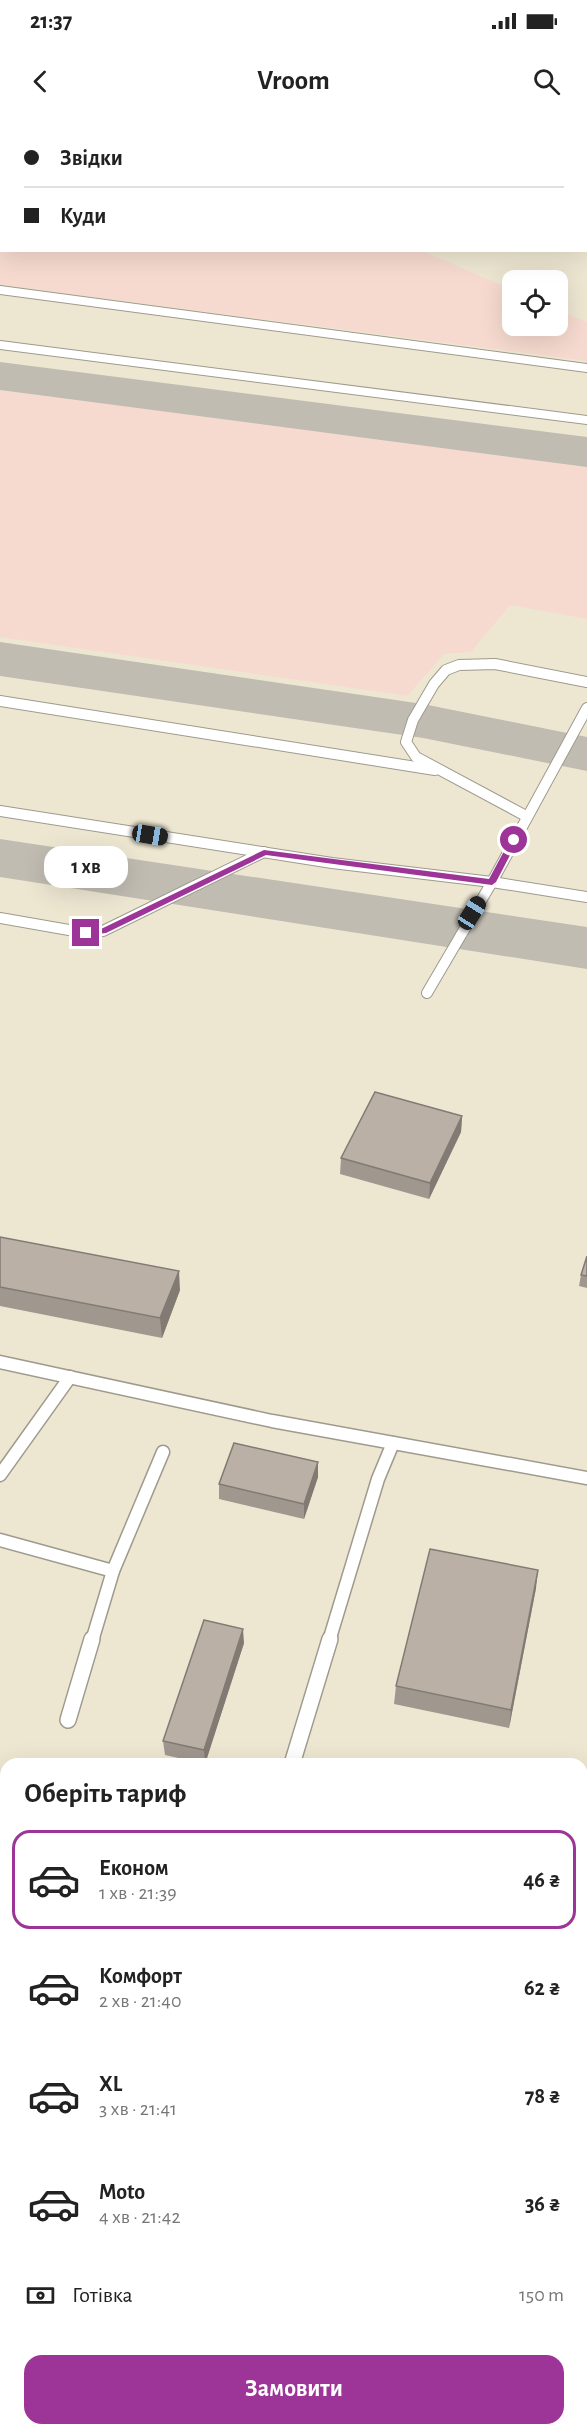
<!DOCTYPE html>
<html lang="uk">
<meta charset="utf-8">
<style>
:root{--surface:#fff;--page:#f2f2f2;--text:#222;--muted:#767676;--line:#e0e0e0;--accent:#9d3497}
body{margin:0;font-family:"Alegreya Sans",sans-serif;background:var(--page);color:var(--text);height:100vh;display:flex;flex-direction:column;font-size:22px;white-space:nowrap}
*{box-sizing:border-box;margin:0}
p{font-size:20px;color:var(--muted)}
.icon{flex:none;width:33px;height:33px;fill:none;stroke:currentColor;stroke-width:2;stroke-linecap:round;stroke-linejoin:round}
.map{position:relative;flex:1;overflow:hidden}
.details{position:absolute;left:0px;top:1638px;width:588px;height:678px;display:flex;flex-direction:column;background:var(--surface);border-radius:18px 18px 0 0;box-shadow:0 6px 24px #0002}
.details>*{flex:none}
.guide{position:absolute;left:0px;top:0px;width:588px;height:132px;box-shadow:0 6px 24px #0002;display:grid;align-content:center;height:132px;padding:0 24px;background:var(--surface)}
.tools{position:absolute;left:502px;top:150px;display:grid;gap:12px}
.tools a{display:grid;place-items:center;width:66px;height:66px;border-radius:12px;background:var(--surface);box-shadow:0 6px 24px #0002;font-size:30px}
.end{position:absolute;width:27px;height:27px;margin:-14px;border:8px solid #9d3497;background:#fff;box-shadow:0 0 0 3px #fff}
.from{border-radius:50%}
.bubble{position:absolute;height:42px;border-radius:18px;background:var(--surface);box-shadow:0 6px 24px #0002;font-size:20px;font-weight:700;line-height:42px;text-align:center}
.car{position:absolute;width:18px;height:36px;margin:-18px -9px;border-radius:8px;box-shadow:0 0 4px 2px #0007;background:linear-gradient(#222 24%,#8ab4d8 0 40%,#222 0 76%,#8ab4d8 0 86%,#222 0)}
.guide b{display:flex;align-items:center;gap:21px;height:57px;font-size:22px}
.guide b+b{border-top:2px solid var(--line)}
.guide i{width:15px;height:15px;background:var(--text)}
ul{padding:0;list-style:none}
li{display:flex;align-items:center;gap:18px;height:99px;margin:0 12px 9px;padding:0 12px;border:3px solid transparent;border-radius:18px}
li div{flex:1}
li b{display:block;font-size:22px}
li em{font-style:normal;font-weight:700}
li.active{border-color:var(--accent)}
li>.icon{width:54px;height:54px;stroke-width:1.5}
h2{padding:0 24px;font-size:27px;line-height:72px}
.pay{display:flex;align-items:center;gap:15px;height:66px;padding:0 24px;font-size:22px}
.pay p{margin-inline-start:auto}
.cta{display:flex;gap:12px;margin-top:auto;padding:12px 24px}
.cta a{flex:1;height:69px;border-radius:18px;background:var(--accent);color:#fff;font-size:24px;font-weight:700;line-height:69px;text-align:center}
.status{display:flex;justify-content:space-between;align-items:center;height:42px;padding:0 30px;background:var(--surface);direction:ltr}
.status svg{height:16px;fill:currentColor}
header{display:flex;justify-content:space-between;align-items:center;height:78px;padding:0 24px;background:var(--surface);font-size:27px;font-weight:700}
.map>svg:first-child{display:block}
</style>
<div class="status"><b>21:37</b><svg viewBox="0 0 49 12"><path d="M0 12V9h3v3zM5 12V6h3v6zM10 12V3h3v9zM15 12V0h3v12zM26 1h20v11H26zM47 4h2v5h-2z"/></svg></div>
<header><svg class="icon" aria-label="back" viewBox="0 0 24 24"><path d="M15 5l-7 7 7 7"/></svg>Vroom<svg class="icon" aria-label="search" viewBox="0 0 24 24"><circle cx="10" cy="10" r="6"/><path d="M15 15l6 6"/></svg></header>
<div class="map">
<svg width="587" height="2316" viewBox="0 0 587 2316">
<rect width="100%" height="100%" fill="#f6f2e5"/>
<path fill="#ede7d2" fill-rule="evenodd" d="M0,0h587v2283l-5,-3v-636h-576v238l-6,-3zM2,2h584v128h-584zM513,160h45v46h-45z"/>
<g fill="#f6dacf">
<polygon points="0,0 125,1 2,2 2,130 422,131 513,170 513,206 558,206 558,190 587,202 587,241 0,165"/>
<polygon points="0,270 587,345 587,499 510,485 471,532 444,534 407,576 0,517"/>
</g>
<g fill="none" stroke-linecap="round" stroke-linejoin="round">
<g fill="#c0bcb2" fill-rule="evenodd">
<polygon points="180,0 223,0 224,2 181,2"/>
<polygon points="0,242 587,317 587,347 0,270"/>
<polygon points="0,522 423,584 587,617 587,651 423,618 0,556"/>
<polygon points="0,719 587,807 587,849 0,757"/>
</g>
<g stroke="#9e9a8e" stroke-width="10">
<g id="service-far3">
<polyline points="0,170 587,248"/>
<polyline points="0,225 587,300"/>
</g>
</g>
<g stroke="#9e9a8e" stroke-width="12">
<g id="service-far2">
<polyline points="0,581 435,650"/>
<polyline points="0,691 332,743 492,762 587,777"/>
<polyline points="526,696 416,637 406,622 413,600 434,564 446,550 459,545 495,544 587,562"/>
<polyline points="0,798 86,813 103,811 264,732"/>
<polyline points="427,873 492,762 587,588"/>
</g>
</g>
<g stroke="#9e9a8e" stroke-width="15">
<g id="service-far1">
<polyline points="0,1242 272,1301 587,1358"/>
<polyline points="0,1355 70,1257"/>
<polyline points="0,1420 113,1451"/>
<polyline points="92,1521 113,1451 163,1332"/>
<polyline points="329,1521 378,1359 393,1323"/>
</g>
</g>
<g stroke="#9e9a8e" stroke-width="18">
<g id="service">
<polyline points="68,1600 92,1519"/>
<polyline points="292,1644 330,1519"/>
<polyline points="582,2208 587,2210"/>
</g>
</g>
<use href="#service-far3" stroke="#fff" stroke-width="8"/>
<use href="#service-far2" stroke="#fff" stroke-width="10"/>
<use href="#service-far1" stroke="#fff" stroke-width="12"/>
<use href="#service" stroke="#fff" stroke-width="15"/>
</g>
<g fill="#a0978f">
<polygon points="462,996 461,1012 429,1079 340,1054 341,1038"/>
<polygon points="0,1117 180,1170 162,1218 0,1186"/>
<polygon points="587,1136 587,1168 579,1166 581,1155"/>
<polygon points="318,1342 318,1357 304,1399 219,1379 219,1364"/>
<polygon points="536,1468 509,1608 394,1584 396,1566"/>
<polygon points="244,1523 205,1644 165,1635 163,1621"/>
</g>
<g fill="#827b74">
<polygon points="462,996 461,1012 429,1079 430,1063"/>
<polygon points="179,1151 180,1170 162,1218 160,1198"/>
<polygon points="318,1342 318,1357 304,1399 304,1384"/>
<polygon points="538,1450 536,1468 509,1608 511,1590"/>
<polygon points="243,1509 244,1523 205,1644 204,1630"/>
</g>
<g fill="#bab0a6" stroke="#827b74" stroke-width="1.5">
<polygon points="375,972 462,996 430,1063 341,1038"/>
<polygon points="0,1117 179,1151 160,1198 0,1167"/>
<polygon points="587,1136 587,1156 581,1155"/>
<polygon points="234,1323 318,1342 304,1384 219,1364"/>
<polygon points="430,1429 538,1450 511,1590 396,1566"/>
<polygon points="204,1500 243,1509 204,1630 163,1621"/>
</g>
<polygon fill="#9d3497" points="514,718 518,720 496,762 492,765 266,735 106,813 86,815 82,813 101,809 264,730 489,759 510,720"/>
</svg>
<div class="tools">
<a><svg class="icon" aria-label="locate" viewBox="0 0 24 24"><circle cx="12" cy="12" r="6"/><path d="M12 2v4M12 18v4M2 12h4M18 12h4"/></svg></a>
</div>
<i class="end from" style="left:514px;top:720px"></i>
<i class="end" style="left:86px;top:813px"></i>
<div class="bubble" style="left:44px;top:726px;width:84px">1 хв</div>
<i class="car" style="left:150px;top:715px;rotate:99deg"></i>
<i class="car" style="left:472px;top:793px;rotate:32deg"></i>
<div class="guide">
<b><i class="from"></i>Звідки</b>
<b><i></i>Куди</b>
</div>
<section class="details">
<h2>Оберіть тариф</h2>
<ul>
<li class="active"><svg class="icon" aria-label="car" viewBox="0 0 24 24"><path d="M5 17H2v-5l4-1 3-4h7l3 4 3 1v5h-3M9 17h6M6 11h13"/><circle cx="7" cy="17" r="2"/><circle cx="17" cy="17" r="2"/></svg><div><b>Економ</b><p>1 хв · 21:39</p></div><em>46 ₴</em></li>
<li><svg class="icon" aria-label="car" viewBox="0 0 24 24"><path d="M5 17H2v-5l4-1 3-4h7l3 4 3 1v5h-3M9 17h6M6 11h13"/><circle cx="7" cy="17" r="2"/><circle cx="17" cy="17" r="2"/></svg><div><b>Комфорт</b><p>2 хв · 21:40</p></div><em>62 ₴</em></li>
<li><svg class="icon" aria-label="car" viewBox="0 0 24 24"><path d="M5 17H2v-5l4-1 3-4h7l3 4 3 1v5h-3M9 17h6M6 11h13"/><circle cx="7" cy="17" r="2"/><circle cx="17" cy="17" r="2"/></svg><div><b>XL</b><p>3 хв · 21:41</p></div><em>78 ₴</em></li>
<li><svg class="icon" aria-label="car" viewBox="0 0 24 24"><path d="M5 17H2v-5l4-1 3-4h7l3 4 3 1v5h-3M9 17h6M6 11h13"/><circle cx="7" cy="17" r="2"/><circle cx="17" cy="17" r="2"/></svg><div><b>Moto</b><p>4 хв · 21:42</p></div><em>36 ₴</em></li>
</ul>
<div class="pay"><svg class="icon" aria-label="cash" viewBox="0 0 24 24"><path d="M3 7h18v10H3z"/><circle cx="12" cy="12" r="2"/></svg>Готівка<p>150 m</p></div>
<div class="cta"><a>Замовити</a></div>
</section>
</div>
